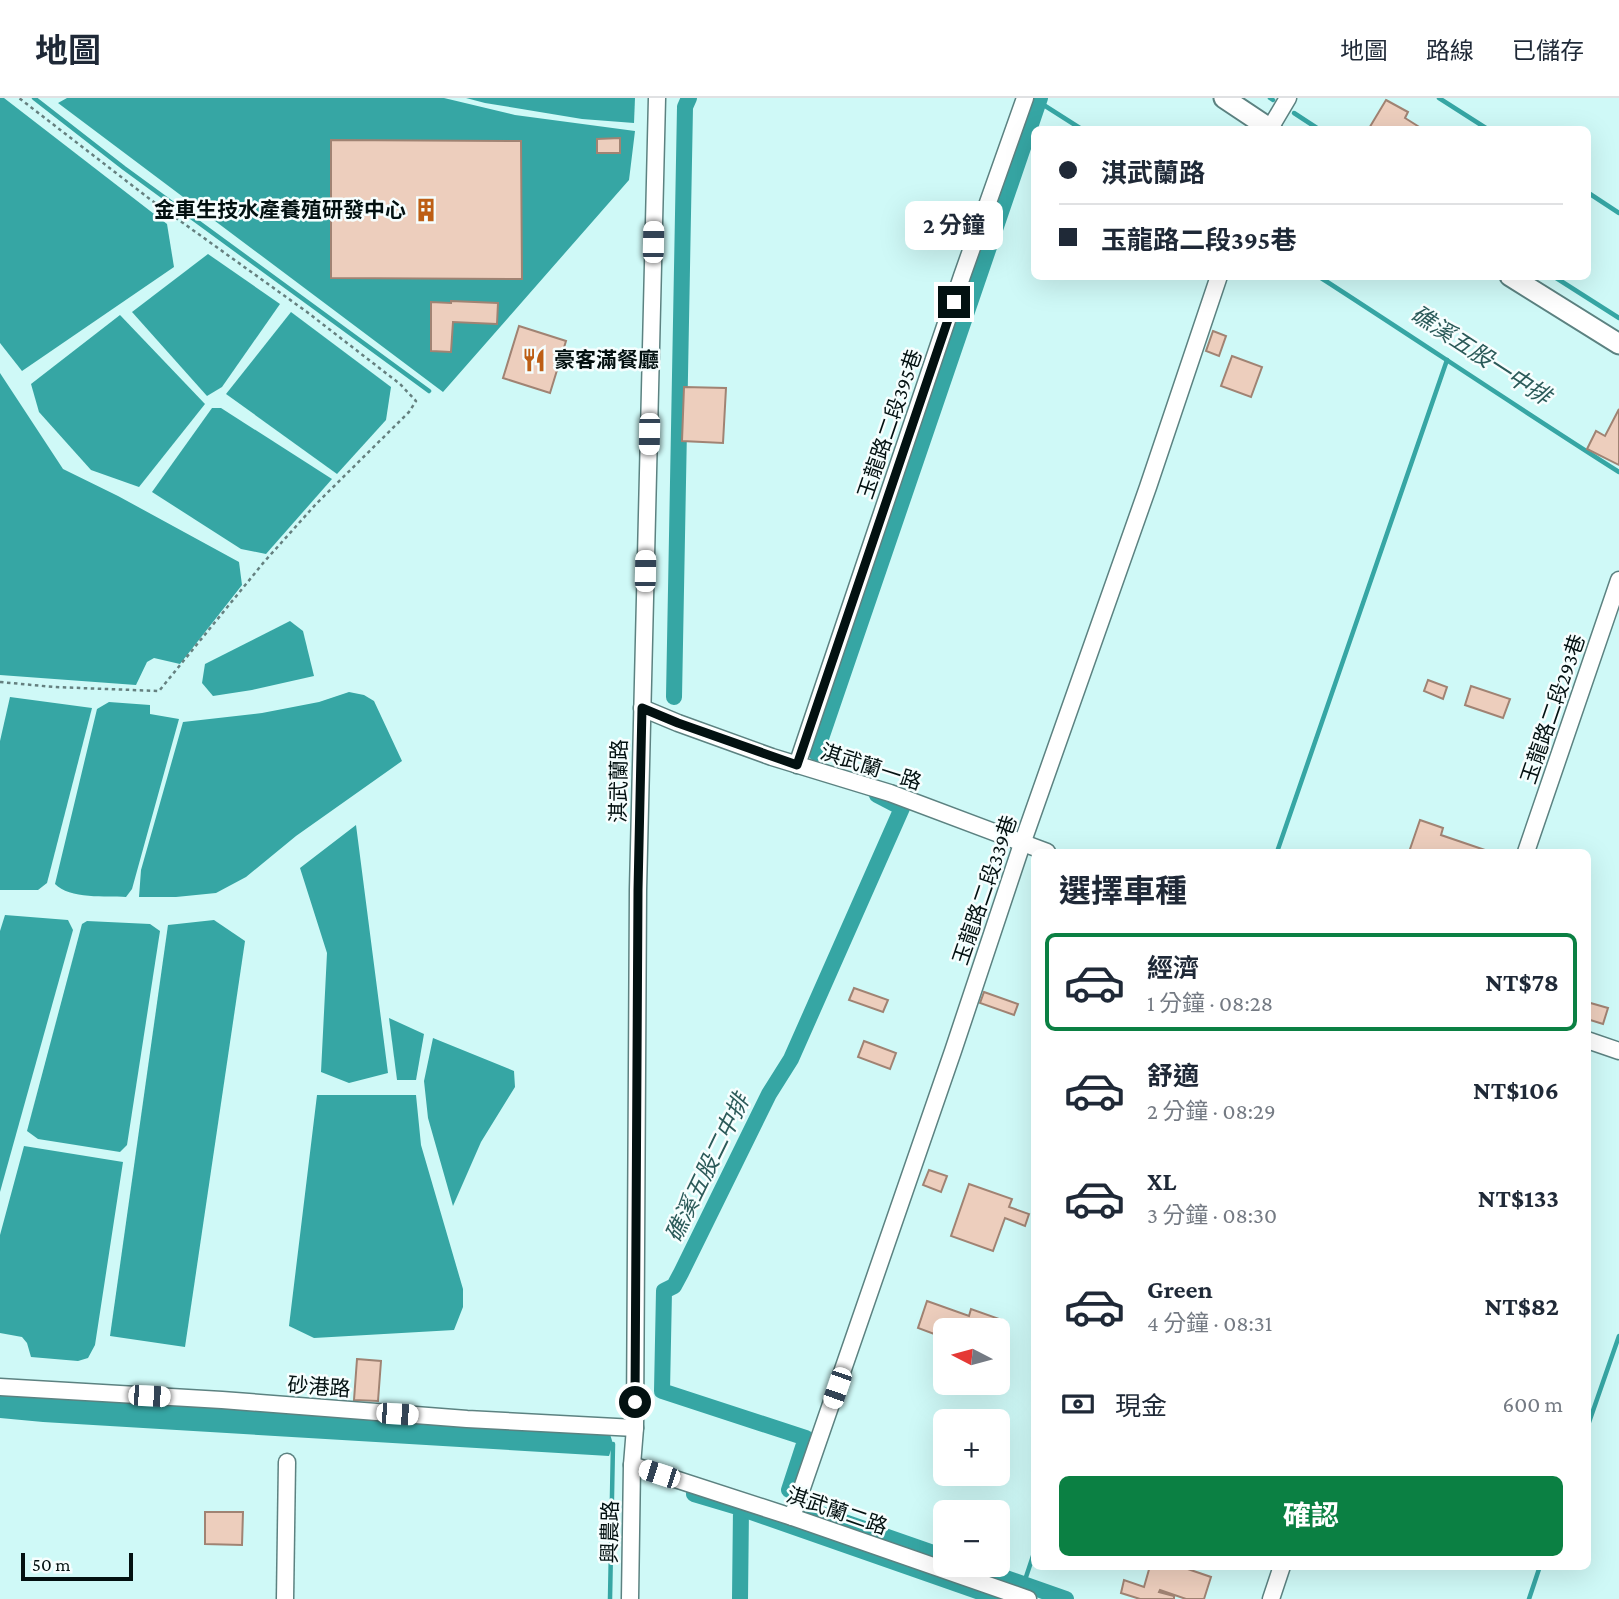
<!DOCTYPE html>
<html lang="zh-TW">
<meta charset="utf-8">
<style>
:root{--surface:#fff;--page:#f6f6f7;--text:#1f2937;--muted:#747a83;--line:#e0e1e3;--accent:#0b8043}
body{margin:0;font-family:"Crimson Pro","Noto Sans TC",serif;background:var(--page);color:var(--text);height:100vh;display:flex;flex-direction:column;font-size:26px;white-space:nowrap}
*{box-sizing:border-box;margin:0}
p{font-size:23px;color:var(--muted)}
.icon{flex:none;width:38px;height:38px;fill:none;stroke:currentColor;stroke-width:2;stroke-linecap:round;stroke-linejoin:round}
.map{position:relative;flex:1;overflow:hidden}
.details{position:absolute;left:1031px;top:751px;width:560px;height:721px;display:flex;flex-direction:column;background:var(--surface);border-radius:10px;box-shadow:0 7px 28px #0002}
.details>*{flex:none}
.top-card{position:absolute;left:1031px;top:28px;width:560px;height:154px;border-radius:10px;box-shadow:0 7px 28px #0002;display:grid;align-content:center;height:154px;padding:0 28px;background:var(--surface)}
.needle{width:46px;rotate:276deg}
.controls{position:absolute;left:933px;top:1220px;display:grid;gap:14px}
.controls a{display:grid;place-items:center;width:77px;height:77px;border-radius:10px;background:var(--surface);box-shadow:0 7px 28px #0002;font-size:35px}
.scale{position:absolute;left:21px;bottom:18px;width:112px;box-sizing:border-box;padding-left:7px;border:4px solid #031111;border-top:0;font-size:19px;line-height:24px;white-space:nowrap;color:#031111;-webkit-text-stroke:5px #f6fefe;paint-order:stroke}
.end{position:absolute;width:32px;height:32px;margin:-16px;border:9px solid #031111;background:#fff;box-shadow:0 0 0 4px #fff}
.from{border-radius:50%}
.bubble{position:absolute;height:49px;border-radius:10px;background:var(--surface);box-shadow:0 7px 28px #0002;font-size:23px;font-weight:700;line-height:49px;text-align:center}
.car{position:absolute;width:21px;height:42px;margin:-21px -10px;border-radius:9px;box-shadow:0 0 5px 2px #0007;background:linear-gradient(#fff 24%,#345 0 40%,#fff 0 76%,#345 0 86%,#fff 0)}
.top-card b{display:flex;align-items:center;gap:24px;height:66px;font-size:26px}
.top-card b+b{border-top:2px solid var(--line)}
.top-card i{width:18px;height:18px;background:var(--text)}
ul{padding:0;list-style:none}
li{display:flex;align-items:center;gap:21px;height:98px;margin:0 14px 10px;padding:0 14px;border:4px solid transparent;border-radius:10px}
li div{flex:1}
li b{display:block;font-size:26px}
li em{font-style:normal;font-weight:700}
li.selected{border-color:var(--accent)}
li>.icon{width:63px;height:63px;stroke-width:1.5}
h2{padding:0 28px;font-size:32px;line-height:84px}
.pay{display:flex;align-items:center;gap:18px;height:77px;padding:0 28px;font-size:26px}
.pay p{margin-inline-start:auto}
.action{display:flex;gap:14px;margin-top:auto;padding:14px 28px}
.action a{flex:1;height:80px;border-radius:10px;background:var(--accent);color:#fff;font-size:28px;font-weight:700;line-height:80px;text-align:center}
header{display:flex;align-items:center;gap:42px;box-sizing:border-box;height:98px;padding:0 35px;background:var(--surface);border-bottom:2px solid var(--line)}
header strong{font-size:33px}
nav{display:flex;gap:38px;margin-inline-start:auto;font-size:24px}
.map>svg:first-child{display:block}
</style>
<header>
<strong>地圖</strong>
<nav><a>地圖</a><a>路線</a><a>已儲存</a></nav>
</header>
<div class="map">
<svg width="1619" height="1501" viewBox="0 0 1619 1501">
<rect width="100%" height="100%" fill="#cff9f7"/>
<g fill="#36a6a4">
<polygon points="0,0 4,0 167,126 174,169 22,273 0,245"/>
<polygon points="67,0 444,0 515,17 635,33 629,82 443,294 58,5"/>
<polygon points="466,0 635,0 634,25 582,21 485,5"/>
<polygon points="208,156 280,206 222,289 207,298 132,214"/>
<polygon points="291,214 391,289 386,322 337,376 226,296"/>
<polygon points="120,217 205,306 139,389 91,372 39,314 31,286"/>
<polygon points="0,275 63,371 118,398 239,464 242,487 180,566 154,560 147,564 136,587 0,577"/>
<polygon points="212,310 221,310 332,381 266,456 241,451 152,394"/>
<polygon points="290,523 303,533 314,578 252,592 213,598 202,585 205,566"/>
<polygon points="349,594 364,597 374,603 402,663 296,738 246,779 216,795 176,799 139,799 141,772 183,624 262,615 319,604"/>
<polygon points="10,599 92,610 47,785 38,792 0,792 0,643"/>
<path d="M109,604l41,3v9l29,5 -47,170 -6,8c-19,-1 -57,2 -71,-13l42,-175z"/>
<polygon points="356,727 388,975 349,985 321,974 327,855 300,770"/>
<polygon points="5,817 68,822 73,832 0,1094 0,833"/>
<polygon points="214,822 245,843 185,1249 110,1238 168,827"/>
<polygon points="87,823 150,826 160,833 127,1047 120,1054 38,1041 27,1033 82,826"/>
<polygon points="389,920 424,936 416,982 397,982"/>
<polygon points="433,940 514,973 515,989 481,1044 453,1108 428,1020 424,983"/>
<polygon points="317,997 416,997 421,1047 463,1191 463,1209 454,1232 314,1240 289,1228"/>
<polygon points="24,1048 123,1064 95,1247 88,1260 78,1263 31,1259 27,1245 22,1239 0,1235 0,1137"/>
<polygon points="0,1296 610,1336 613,1346 609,1358 43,1324 0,1320"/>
</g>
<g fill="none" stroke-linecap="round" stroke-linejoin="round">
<g stroke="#36a6a4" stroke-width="4.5">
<polyline points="34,0 124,70 429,293"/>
<polyline points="684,0 685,9"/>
<polyline points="1270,0 1273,2"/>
<polyline points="1439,0 1489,32"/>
<polyline points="1039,4 1083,32"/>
<polyline points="1294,15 1320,32"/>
<polyline points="1587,94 1619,115"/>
<path d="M1318,178c101,65 200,132 301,196"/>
<polyline points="1553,178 1619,220"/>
<polyline points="1277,754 1447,262"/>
<polyline points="1587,1330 1619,1238"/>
<polyline points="1023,1488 1034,1455"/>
<polyline points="610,1501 613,1346"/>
<polyline points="1529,1501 1540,1468"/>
</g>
<g stroke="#36a6a4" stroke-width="16">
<polyline points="674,599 685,9 689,0"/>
<polyline points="816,655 1040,0"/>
<polyline points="789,1392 806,1340 662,1293 664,1193 674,1188 681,1175 769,996 791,961 902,710 877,697"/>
<polyline points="694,1396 741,1410 740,1501"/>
<polyline points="807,1411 945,1459"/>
<polyline points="751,1414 1000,1501"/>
<polyline points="966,1466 1066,1501"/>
</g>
</g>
<g fill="#edcebd" stroke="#a08373" stroke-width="2">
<polygon points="1386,2 1408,14 1405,20 1424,32 1368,32"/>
<polygon points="620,40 620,55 597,55 597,41"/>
<polygon points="331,42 521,43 522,181 331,180"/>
<polygon points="451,203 498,205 497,226 453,224 451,254 431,253 431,204 451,205"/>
<polygon points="519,228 566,243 550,295 503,280"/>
<polygon points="1213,233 1226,238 1219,258 1206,253"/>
<polygon points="1232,258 1262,269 1251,299 1221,288"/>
<polygon points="684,289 726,290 723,345 682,343"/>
<polygon points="1619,311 1619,367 1587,351 1596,333 1605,338"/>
<polygon points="1428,582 1447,589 1443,601 1424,593"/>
<polygon points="1471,588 1510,601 1503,620 1465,607"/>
<polygon points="1420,722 1443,730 1441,737 1485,752 1485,754 1409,754"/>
<polygon points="854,890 888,902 883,914 849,902"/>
<polygon points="984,894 1018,906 1014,917 980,905"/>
<polygon points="1587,904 1608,910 1603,926 1587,921"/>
<polygon points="864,943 896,955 890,971 858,959"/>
<polygon points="929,1072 947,1078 941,1094 923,1087"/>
<polygon points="969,1086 1012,1101 1009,1109 1029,1116 1025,1128 1005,1120 993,1153 951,1138"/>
<polygon points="927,1203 969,1218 971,1211 1005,1223 1002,1232 945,1232 945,1240 918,1230"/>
<polygon points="357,1261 381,1263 378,1303 354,1302"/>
<polygon points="205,1414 243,1414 242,1447 205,1446"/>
<polygon points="1150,1468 1179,1468 1211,1479 1204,1501 1186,1501 1160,1492 1159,1494 1174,1498 1174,1501 1140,1501 1121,1495 1124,1482 1144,1489"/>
</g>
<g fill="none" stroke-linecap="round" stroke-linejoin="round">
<g stroke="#5c8281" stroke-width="19">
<g id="minor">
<polyline points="1269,32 1288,0"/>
<polyline points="642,610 678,625 772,659 890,695 1047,754"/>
<polyline points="797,667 962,178 1025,0"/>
<polyline points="1526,754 1619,482"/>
<polyline points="1587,942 1619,953"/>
<polyline points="0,1289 222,1302 467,1321 635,1330"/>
<polyline points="632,1367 792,1419 1028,1501"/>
<polyline points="792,1419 953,953 1022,746 1148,389 1219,178"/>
<polyline points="285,1501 287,1364"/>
<polyline points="630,1501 632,1367 635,1330 638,792 657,0"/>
<polyline points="1271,1501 1282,1468"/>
</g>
</g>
<g stroke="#5c8281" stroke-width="23">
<g id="major">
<polyline points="1224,0 1272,32"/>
<polyline points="1510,178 1619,246"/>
</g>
</g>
<polyline stroke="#65807f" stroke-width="2.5" stroke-dasharray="3.5 3.5" stroke-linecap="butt" points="0,584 54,589 159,593 264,464 316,406 409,314 416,303 400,286 307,214 151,102 19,0"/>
<use href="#minor" stroke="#fff" stroke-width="16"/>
<use href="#major" stroke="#fff" stroke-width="19"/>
</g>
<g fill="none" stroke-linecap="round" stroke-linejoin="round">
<polyline stroke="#031111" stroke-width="9" points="635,1304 638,792 642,610 678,625 797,667 954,204"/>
</g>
<defs>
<g id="building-bare" transform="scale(1.89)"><path d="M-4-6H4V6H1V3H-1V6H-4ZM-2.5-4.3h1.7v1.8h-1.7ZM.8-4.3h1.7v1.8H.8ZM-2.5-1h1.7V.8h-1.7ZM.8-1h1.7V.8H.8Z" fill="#bd5e14" stroke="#f6fefe" stroke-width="2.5" paint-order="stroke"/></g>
<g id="restaurant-bare" transform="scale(1.89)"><path d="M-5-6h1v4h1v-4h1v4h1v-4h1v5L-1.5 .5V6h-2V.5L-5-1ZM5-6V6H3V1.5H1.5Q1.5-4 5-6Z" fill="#bd5e14" stroke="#f6fefe" stroke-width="2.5" paint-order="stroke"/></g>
</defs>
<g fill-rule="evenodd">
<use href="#building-bare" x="426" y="112"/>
<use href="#restaurant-bare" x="534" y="262"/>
</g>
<g text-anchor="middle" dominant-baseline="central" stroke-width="5" stroke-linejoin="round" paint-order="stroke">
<g font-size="21" font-weight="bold" fill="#031111" stroke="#f6fefe" text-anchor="end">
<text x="406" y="112">金車生技水產養殖研發中心</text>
<text x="554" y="262" text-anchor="start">豪客滿餐廳</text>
</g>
<g font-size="21" fill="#031111" stroke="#f6fefe">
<text transform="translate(890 326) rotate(-71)">玉龍路二段395巷</text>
<text transform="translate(1553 611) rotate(-71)">玉龍路二段293巷</text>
<text transform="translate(871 669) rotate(18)">淇武蘭一路</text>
<text transform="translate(619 683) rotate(-89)">淇武蘭路</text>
<text transform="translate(985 792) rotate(-71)">玉龍路二段339巷</text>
<text transform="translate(319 1289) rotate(4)">砂港路</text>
<text transform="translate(837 1413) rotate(19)">淇武蘭二路</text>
<text transform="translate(610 1434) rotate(-89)">興農路</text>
</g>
<g font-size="23" font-style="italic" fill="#2b5a59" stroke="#f6fefe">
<text transform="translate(1481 257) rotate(33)">礁溪五股一中排</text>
<text transform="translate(707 1070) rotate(-64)">礁溪五股二中排</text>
</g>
</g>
</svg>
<div class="controls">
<a><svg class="needle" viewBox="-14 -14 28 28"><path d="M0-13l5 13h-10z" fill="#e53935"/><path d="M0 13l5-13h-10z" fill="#747a83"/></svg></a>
<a>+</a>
<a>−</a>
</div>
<div class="scale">50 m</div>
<i class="end from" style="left:635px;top:1304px"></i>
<i class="end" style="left:954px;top:204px"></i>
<div class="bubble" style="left:905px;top:103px;width:98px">2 分鐘</div>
<i class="car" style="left:653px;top:144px;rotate:1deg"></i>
<i class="car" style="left:649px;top:336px;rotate:181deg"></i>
<i class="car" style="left:645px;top:473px;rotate:1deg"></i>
<i class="car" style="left:837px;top:1290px;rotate:199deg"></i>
<i class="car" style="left:149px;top:1298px;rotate:93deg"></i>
<i class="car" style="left:397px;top:1316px;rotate:94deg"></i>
<i class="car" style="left:659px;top:1376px;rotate:288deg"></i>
<div class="top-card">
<b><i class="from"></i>淇武蘭路</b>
<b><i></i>玉龍路二段395巷</b>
</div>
<section class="details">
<h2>選擇車種</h2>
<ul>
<li class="selected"><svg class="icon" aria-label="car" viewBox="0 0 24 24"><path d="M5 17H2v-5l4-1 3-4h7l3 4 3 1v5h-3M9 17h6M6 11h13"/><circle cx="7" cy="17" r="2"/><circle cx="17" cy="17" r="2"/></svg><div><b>經濟</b><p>1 分鐘 · 08:28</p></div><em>NT$78</em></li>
<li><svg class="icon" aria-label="car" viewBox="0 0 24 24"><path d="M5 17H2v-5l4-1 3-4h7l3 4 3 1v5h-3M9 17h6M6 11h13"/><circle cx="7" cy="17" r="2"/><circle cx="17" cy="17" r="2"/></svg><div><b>舒適</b><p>2 分鐘 · 08:29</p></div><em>NT$106</em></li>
<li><svg class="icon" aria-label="car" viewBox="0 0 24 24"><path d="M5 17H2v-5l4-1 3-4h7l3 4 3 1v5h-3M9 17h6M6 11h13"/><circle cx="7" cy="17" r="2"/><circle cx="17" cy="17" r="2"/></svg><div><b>XL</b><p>3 分鐘 · 08:30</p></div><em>NT$133</em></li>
<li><svg class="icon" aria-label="car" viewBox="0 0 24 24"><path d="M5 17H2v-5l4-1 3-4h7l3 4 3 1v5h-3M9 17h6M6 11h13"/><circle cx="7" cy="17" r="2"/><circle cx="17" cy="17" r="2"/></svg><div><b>Green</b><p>4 分鐘 · 08:31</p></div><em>NT$82</em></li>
</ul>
<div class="pay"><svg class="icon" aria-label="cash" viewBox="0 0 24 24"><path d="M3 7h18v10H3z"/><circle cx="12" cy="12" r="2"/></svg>現金<p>600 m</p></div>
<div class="action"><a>確認</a></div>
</section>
</div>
